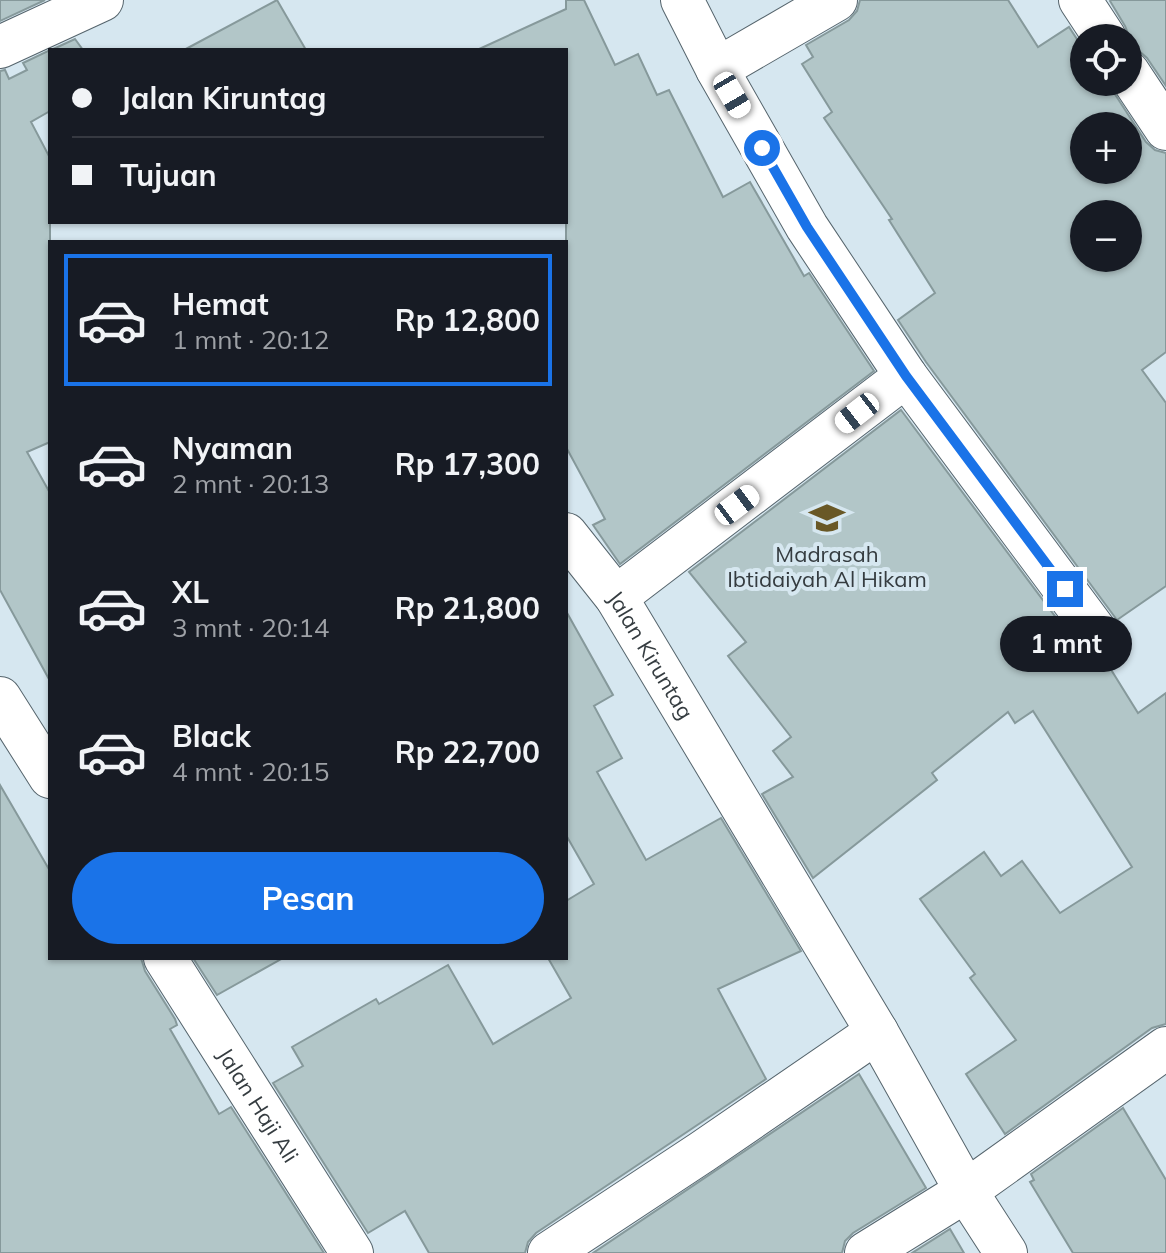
<!DOCTYPE html>
<html lang="id">
<meta charset="utf-8">
<style>
:root{--surface:#171b24;--page:#242831;--text:#f1f3f6;--muted:#9ea1a6;--line:#363941;--accent:#1a73e8}
body{margin:0;font-family:Mulish,sans-serif;background:var(--page);color:var(--text);height:100vh;display:flex;flex-direction:column;font-size:30px;white-space:nowrap}
*{box-sizing:border-box;margin:0}
p{font-size:26px;color:var(--muted)}
.icon{flex:none;width:44px;height:44px;fill:none;stroke:currentColor;stroke-width:2;stroke-linecap:round;stroke-linejoin:round}
.map{position:relative;flex:1;overflow:hidden}
.sheet{position:absolute;left:48px;top:240px;width:520px;height:720px;display:flex;flex-direction:column;background:var(--surface);border-radius:0px;box-shadow:0 2px 6px #0004}
.sheet>*{flex:none}
.top-card{position:absolute;left:48px;top:48px;width:520px;height:176px;border-radius:0px;box-shadow:0 2px 6px #0004;display:grid;align-content:center;height:176px;padding:0 24px;background:var(--surface)}
.buttons{position:absolute;left:1070px;top:24px;display:grid;gap:16px}
.buttons a{display:grid;place-items:center;width:72px;height:72px;border-radius:50%;background:var(--surface);box-shadow:0 2px 6px #0004;font-size:40px}
.end{position:absolute;width:36px;height:36px;margin:-18px;border:10px solid #1a73e8;background:#fff;box-shadow:0 0 0 4px #fff}
.from{border-radius:50%}
.bubble{position:absolute;height:56px;border-radius:28px;background:var(--surface);box-shadow:0 2px 6px #0004;font-size:26px;font-weight:700;line-height:56px;text-align:center}
.car{position:absolute;width:24px;height:48px;margin:-24px -12px;border-radius:10px;box-shadow:0 0 6px 2px #0007;background:linear-gradient(#fff 24%,#345 0 40%,#fff 0 76%,#345 0 86%,#fff 0)}
.top-card b{display:flex;align-items:center;gap:28px;height:76px;font-size:30px}
.top-card b+b{border-top:2px solid var(--line)}
.top-card i{width:20px;height:20px;background:var(--text)}
ul{padding:14px 0 0;list-style:none}
li{display:flex;align-items:center;gap:24px;height:132px;margin:0 16px 12px;padding:0 8px;border:4px solid transparent;border-radius:0px}
li div{flex:1}
li b{display:block;font-size:30px}
li em{font-style:normal;font-weight:700}
li.on{border-color:var(--accent)}
li>.icon{width:72px;height:72px;stroke-width:1.5}
.action{display:flex;gap:16px;margin-top:auto;padding:16px 24px}
.action a{flex:1;height:92px;border-radius:48px;background:var(--accent);color:#fff;font-size:32px;font-weight:700;line-height:92px;text-align:center}
.map>svg:first-child{display:block}
</style>
<div class="map">
<svg width="1166" height="1253" viewBox="0 0 1166 1253">
<rect width="100%" height="100%" fill="#d6e7f0"/>
<g fill="#b2c6c8" stroke="#86999b" stroke-width="2" fill-rule="evenodd">
<polygon points="0,0 45,0 0,21"/>
<polygon points="277,0 306,50 184,50"/>
<polygon points="566,0 584,0 615,65 638,54 657,95 669,90 723,197 750,182 804,276 809,273 874,371 620,564 593,525 605,519 566,447 566,50 477,50 566,9"/>
<path d="M860,0h148l30,47 31,-20 15,23v32h23l39,60 9,8 11,3v199l-24,18 24,33v183l-49,34 -191,-258 -28,-42 37,-27 -46,-73 3,-1 -68,-101 8,-6 -30,-48 11,-7 -7,-12 43,-25 8,-9zM1084,126h44v44h-44zM1084,214h44v44h-44z"/>
<polygon points="1111,0 1166,0 1166,86 1147,58 1139,51 1128,48 1129,36 1125,26 1110,1"/>
<polygon points="75,39 83,50 51,50"/>
<polygon points="50,50 50,111 31,122 50,158 50,442 27,452 50,493 50,681 0,590 0,71 5,70 9,79 27,70 23,63"/>
<polygon points="901,410 1081,651 1091,659 1105,660 1138,713 1166,693 1166,1024 1152,1028 1005,1134 966,1074 1016,1040 970,978 975,974 920,899 984,852 1001,876 1022,861 1060,913 1132,867 1033,711 1015,723 1008,712 932,773 937,780 813,878 762,794 793,777 773,751 791,737 728,656 746,642 689,572"/>
<polygon points="566,611 613,695 594,706 622,758 597,772 646,860 721,818 801,951 718,989 766,1079 536,1233 528,1242 525,1253 429,1253 405,1211 368,1233 273,1083 303,1066 292,1047 376,999 379,1004 448,965 493,1044 571,998 548,958 566,958 566,901 594,884 566,835"/>
<polygon points="0,785 50,871 50,958 141,958 145,971 175,1019 177,1025 170,1029 219,1114 231,1107 324,1253 0,1253"/>
<polygon points="193,958 283,958 217,995"/>
<polygon points="859,1074 926,1188 853,1233 845,1241 842,1253 593,1253"/>
<polygon points="1123,1108 1166,1180 1166,1253 1073,1253 1030,1182 1034,1180 1031,1174"/>
<polygon points="950,1229 964,1253 912,1253"/>
</g>
<g fill="none" stroke-linecap="round" stroke-linejoin="round">
<g stroke="#56656d" stroke-width="44">
<g id="minor">
<polyline points="1080,0 1105,38"/>
<polyline points="0,47 102,0"/>
<polyline points="717,69 836,0"/>
<polyline points="1128,72 1166,129"/>
<polyline points="906,376 1100,637"/>
<path id="s1" d="M566,534l50,63 261,435 89,159 40,62"/>
<polyline points="616,597 906,376 807,227 717,69 682,0"/>
<polyline points="0,698 50,777"/>
<path id="s2" d="M165,958l187,295"/>
<polyline points="549,1253 702,1152 877,1032"/>
<polyline points="866,1253 966,1191 1166,1048"/>
</g>
</g>
<use href="#minor" stroke="#fff" stroke-width="42"/>
</g>
<g fill="none" stroke-linecap="round" stroke-linejoin="round">
<polyline stroke="#1a73e8" stroke-width="10" points="762,148 807,227 906,376 1065,589"/>
</g>
<defs>
<g id="school-bare" transform="scale(2.76)"><path d="M0-5L7-2L0 1L-7-2ZM-4 1L0 2.5L4 1V4Q0 6-4 4Z" fill="#695826" stroke="#d6e7f0" stroke-width="2.5" paint-order="stroke"/></g>
</defs>
<g fill-rule="evenodd">
<use href="#school-bare" x="827" y="518"/>
</g>
<g text-anchor="middle" dominant-baseline="central" stroke-width="8" stroke-linejoin="round" paint-order="stroke">
<g font-size="22" fill="#353c40" stroke="#d6e7f0">
<text x="827" y="554">Madrasah<tspan x="827" dy="25">Ibtidaiyah Al Hikam</tspan></text>
</g>
<g font-size="22" fill="#353c40" stroke="#d6e7f0">
<text stroke="none"><textPath href="#s1" startOffset="148">Jalan Kiruntag</textPath></text>
<text stroke="none"><textPath href="#s2" startOffset="174">Jalan Haji Ali</textPath></text>
</g>
</g>
</svg>
<div class="buttons">
<a><svg class="icon" aria-label="locate" viewBox="0 0 24 24"><circle cx="12" cy="12" r="6"/><path d="M12 2v4M12 18v4M2 12h4M18 12h4"/></svg></a>
<a>+</a>
<a>−</a>
</div>
<i class="end from" style="left:762px;top:148px"></i>
<i class="end" style="left:1065px;top:589px"></i>
<div class="bubble" style="left:1000px;top:616px;width:132px">1 mnt</div>
<i class="car" style="left:732px;top:95px;rotate:150deg"></i>
<i class="car" style="left:857px;top:413px;rotate:232deg"></i>
<i class="car" style="left:737px;top:505px;rotate:53deg"></i>
<div class="top-card">
<b><i class="from"></i>Jalan Kiruntag</b>
<b><i></i>Tujuan</b>
</div>
<section class="sheet">
<ul>
<li class="on"><svg class="icon" aria-label="car" viewBox="0 0 24 24"><path d="M5 17H2v-5l4-1 3-4h7l3 4 3 1v5h-3M9 17h6M6 11h13"/><circle cx="7" cy="17" r="2"/><circle cx="17" cy="17" r="2"/></svg><div><b>Hemat</b><p>1 mnt · 20:12</p></div><em>Rp 12,800</em></li>
<li><svg class="icon" aria-label="car" viewBox="0 0 24 24"><path d="M5 17H2v-5l4-1 3-4h7l3 4 3 1v5h-3M9 17h6M6 11h13"/><circle cx="7" cy="17" r="2"/><circle cx="17" cy="17" r="2"/></svg><div><b>Nyaman</b><p>2 mnt · 20:13</p></div><em>Rp 17,300</em></li>
<li><svg class="icon" aria-label="car" viewBox="0 0 24 24"><path d="M5 17H2v-5l4-1 3-4h7l3 4 3 1v5h-3M9 17h6M6 11h13"/><circle cx="7" cy="17" r="2"/><circle cx="17" cy="17" r="2"/></svg><div><b>XL</b><p>3 mnt · 20:14</p></div><em>Rp 21,800</em></li>
<li><svg class="icon" aria-label="car" viewBox="0 0 24 24"><path d="M5 17H2v-5l4-1 3-4h7l3 4 3 1v5h-3M9 17h6M6 11h13"/><circle cx="7" cy="17" r="2"/><circle cx="17" cy="17" r="2"/></svg><div><b>Black</b><p>4 mnt · 20:15</p></div><em>Rp 22,700</em></li>
</ul>
<div class="action"><a>Pesan</a></div>
</section>
</div>
